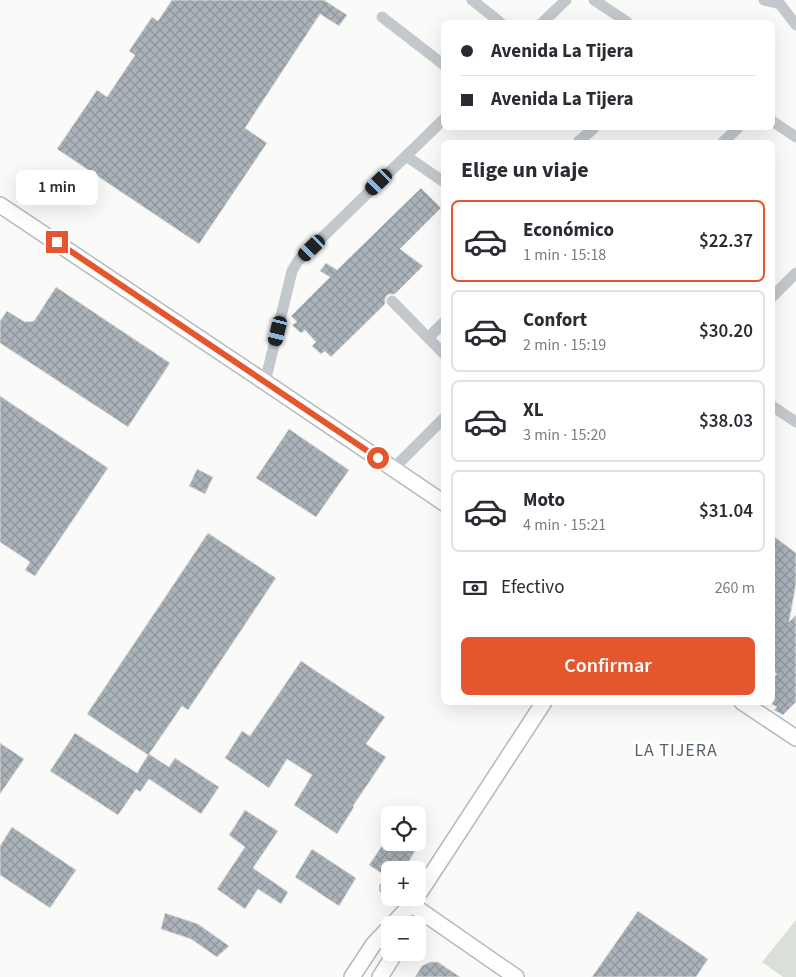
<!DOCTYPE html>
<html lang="es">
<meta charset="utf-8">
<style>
:root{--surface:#fff;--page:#f7f7f7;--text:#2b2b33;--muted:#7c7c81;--line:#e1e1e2;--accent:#e4572e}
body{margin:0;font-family:"Source Sans 3",sans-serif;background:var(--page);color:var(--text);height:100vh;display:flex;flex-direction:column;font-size:19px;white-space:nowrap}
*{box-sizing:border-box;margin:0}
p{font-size:16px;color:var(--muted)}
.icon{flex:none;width:28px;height:28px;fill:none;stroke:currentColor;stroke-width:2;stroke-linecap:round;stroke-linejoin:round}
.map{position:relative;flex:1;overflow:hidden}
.drawer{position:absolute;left:441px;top:140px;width:334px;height:565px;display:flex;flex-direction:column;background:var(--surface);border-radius:8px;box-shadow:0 5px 20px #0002}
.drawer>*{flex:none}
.banner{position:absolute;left:441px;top:20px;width:334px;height:110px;border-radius:8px;box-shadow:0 5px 20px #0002;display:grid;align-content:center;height:110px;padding:0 20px;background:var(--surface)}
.buttons{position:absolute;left:381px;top:806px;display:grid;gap:10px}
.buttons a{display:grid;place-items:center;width:45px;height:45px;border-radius:8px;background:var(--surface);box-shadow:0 5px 20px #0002;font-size:25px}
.end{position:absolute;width:22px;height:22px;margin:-11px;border:6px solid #e4572e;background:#fff;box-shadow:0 0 0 2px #fff}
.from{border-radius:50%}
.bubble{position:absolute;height:35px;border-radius:8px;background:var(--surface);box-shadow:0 5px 20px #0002;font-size:16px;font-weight:600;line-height:35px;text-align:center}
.car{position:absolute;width:15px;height:30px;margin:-15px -8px;border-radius:6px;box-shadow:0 0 4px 1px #0007;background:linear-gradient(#222 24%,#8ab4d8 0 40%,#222 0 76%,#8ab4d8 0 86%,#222 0)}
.banner b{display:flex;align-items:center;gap:18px;height:48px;font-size:19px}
.banner b+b{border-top:1px solid var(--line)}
.banner i{width:12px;height:12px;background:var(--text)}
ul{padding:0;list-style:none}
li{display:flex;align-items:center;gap:15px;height:82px;margin:0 10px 8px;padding:0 10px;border:2px solid var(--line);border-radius:8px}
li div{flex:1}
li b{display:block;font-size:19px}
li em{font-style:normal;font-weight:600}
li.current{border-color:var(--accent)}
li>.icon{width:45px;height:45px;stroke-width:1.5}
h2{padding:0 20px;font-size:22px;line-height:60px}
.pay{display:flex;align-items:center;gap:12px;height:55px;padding:0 20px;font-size:19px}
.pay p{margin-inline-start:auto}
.button{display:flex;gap:10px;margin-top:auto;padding:10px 20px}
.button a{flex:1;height:58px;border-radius:8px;background:var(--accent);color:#fff;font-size:20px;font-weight:600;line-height:58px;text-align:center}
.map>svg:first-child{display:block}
</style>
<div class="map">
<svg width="796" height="977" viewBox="0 0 796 977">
<defs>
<pattern id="building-cross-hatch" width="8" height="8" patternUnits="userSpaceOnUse" patternTransform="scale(1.25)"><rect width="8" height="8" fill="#aab3b9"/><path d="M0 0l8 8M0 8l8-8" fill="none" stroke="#8e969c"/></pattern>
</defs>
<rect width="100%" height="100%" fill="#fafaf8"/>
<polygon fill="#dadfd7" points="796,920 796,977 783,977 762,962"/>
<g fill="url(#building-cross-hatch)" stroke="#dcdcda">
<polygon points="172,0 324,0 347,15 339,26 320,14 245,128 267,143 199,244 57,149 97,90 107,97 135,55 129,51 152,17 158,21"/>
<polygon points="421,188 441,208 400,249 423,266 395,294 391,294 387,295 385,299 385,304 331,357 325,351 321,354 312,346 316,342 305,330 301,333 292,325 297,322 291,316 330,277 320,271 326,263 337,270"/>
<polygon points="56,287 170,363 128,427 0,343 0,321 7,311 25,322 34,321"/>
<polygon points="0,396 108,468 35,576 25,570 30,562 0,542"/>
<polygon points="289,429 349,470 316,517 256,478"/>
<polygon points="197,469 213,477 205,494 189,486"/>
<polygon points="208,533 276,578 188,710 182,706 149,754 169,767 175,758 219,787 201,814 149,779 140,792 136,789 118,815 50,771 75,733 137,773 148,755 87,714"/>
<polygon points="772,535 796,553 796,584 789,622 796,615 796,702 783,715 774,710 777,707 772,704 772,679 777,674 772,670"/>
<polygon points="301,661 385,717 366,744 386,757 353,806 354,807 337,834 294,805 312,775 287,759 269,788 225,758 242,731 250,736"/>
<polygon points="0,743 24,759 0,794"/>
<polygon points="245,810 278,831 253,868 288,892 281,904 258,889 245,909 217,889 245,847 229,835"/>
<polygon points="12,827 76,870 50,908 0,875 0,846"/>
<polygon points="390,834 390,842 406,842 416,849 404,870 390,870 390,879 369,865"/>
<polygon points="312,849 356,878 339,906 295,877"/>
<polygon points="638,911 708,959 696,977 592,977"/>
<polygon points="165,913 198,924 229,946 217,957 191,939 161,929"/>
<polygon points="430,962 438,962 460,977 415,977 422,966"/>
</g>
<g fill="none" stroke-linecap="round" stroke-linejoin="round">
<g stroke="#b3babf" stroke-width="18">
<g id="secondary">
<polyline points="0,205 265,382 444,503"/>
<polyline points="742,702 796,738"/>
<polyline points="388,888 390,890"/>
<polyline points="418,895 544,702"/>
<polyline points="402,898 516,977"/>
<polyline points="392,925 412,904 416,898"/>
<polyline points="352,977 373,945 390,927"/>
<polyline points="380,977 392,958 394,952"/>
</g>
</g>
<g stroke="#c3c8cc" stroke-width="11">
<polyline points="472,0 500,22"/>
<polyline points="594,0 627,22"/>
<polyline points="764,0 780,4 796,25"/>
<polyline points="382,17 444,65"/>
<polyline points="543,22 566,0"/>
<polyline points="772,121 796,137"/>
<polyline points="578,142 594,128"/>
<polyline points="723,142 738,128"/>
<polyline points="406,156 444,182"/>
<polyline points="772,297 796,273"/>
<polyline points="392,301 444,354"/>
<polyline points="428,338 444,322"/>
<polyline points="265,382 292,271 298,261 444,119"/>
<polyline points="772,406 796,422"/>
<polyline points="393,469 444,418"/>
</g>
<use href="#secondary" stroke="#fff" stroke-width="15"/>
</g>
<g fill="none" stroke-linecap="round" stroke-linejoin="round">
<polyline stroke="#e4572e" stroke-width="6" points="57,242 378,458"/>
</g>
<g text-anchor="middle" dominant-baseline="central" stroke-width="5" stroke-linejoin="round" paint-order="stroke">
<g font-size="18" letter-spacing="1" fill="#57646e" stroke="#fff">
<text x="676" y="750">LA TIJERA</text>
</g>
</g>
</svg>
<div class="buttons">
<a><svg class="icon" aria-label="locate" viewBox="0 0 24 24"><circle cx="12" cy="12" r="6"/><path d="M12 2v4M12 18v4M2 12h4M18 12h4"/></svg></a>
<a>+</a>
<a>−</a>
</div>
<i class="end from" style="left:378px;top:458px"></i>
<i class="end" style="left:57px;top:242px"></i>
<div class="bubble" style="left:16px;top:170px;width:82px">1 min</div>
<i class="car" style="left:379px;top:182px;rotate:226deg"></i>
<i class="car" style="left:312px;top:248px;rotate:226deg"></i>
<i class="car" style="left:278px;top:331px;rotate:194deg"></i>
<div class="banner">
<b><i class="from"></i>Avenida La Tijera</b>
<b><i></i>Avenida La Tijera</b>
</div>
<section class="drawer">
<h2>Elige un viaje</h2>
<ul>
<li class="current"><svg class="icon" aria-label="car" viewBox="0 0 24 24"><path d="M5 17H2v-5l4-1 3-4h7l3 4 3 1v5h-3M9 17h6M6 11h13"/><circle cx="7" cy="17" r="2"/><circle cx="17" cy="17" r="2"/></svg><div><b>Económico</b><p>1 min · 15:18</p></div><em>$22.37</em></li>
<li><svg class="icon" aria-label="car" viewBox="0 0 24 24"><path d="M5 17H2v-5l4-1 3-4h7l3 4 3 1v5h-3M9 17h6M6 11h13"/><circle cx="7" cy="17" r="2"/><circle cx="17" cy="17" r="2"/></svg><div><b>Confort</b><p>2 min · 15:19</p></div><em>$30.20</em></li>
<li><svg class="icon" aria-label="car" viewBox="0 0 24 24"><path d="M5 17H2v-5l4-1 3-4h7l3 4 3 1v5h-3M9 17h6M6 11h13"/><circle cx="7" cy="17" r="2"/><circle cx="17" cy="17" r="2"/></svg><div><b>XL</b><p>3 min · 15:20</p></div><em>$38.03</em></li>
<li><svg class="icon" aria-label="car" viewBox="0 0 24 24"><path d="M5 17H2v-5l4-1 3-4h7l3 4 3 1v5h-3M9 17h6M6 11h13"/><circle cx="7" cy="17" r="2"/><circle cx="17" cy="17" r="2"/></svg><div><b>Moto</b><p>4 min · 15:21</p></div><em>$31.04</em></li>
</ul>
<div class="pay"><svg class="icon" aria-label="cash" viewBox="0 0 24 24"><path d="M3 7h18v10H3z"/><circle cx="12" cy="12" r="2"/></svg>Efectivo<p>260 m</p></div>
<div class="button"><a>Confirmar</a></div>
</section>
</div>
